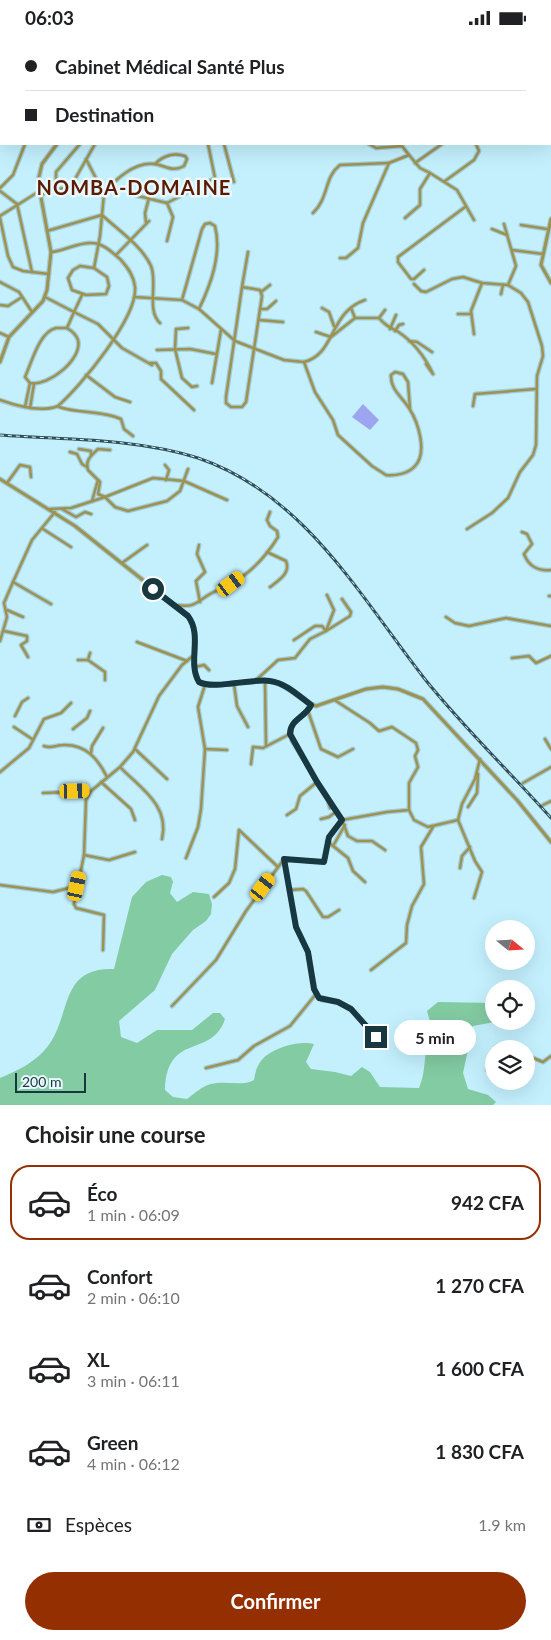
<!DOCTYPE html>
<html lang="fr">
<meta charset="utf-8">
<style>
:root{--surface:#fff;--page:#f2f2f2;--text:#202124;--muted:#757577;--line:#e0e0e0;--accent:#942f01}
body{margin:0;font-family:Lato,sans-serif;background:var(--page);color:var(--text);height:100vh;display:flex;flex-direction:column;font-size:19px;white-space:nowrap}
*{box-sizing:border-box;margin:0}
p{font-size:16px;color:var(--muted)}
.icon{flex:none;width:28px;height:28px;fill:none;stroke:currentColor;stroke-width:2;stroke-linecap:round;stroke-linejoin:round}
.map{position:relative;height:1070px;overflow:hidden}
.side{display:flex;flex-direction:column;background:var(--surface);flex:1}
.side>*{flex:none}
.top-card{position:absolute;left:0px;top:0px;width:551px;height:110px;box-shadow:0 5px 20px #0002;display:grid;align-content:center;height:110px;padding:0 25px;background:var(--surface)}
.needle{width:32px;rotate:108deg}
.fabs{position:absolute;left:485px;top:885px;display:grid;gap:10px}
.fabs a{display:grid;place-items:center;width:50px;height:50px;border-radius:50%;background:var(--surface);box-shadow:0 5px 20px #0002;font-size:25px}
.scale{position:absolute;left:15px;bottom:12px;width:71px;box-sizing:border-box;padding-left:5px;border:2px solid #173741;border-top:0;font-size:14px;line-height:18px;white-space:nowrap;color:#173741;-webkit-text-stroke:4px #e9f8fc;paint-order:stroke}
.end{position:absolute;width:22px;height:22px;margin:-11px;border:6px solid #173741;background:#fff;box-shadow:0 0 0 2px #fff}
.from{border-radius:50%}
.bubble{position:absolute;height:35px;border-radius:18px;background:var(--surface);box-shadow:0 5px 20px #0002;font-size:16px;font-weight:700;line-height:35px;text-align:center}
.car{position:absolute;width:15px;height:30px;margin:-15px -8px;border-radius:6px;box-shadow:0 0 4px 1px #0007;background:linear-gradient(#f5c518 24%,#345 0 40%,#f5c518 0 76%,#345 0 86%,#f5c518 0)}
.top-card b{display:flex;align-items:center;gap:18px;height:48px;font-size:19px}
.top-card b+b{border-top:1px solid var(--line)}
.top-card i{width:12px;height:12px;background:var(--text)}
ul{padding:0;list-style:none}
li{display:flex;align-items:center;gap:15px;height:75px;margin:0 10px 8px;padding:0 15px;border:2px solid transparent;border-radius:20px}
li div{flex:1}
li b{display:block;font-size:19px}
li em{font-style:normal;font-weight:700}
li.selected{border-color:var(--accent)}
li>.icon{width:45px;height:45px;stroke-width:1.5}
h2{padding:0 25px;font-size:22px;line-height:60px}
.pay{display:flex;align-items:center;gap:12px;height:55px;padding:0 25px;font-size:19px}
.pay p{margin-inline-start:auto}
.button{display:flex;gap:10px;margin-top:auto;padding:10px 25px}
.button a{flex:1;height:58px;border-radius:30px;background:var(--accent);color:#fff;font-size:20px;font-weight:700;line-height:58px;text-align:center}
.status{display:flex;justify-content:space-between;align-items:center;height:35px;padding:0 25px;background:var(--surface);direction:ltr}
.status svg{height:14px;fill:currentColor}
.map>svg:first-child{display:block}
</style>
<div class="status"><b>06:03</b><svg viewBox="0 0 49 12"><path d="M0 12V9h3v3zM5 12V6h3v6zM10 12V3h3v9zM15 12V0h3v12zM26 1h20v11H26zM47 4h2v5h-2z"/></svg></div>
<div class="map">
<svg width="551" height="1070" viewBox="0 0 551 1070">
<rect width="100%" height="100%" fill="#c4f0fe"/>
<path fill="#83cba3" d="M162,840l9,2 2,5 -3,11 7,9 16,-10 16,2 3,10 -1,10 -5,7 -13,9 -21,24 -17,36 -36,31 2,16 16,6 20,-13h35l21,-17h7l5,6c-13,40 -58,12 -60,71l8,7 14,2c7,-5 15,-13 24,-15 14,-4 30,3 43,-4 1,-5 2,-12 5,-16 8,-15 39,-24 55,-20l-8,18 5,7 24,3 16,4 11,-9 8,5 10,15 39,1c9,-21 3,-39 13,-59l-5,-18 11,-9 56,1v18h6l-27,5 -7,14 2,10 -5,23 5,16 20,6 8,7 -3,3h-493v-27c17,-7 36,-16 48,-32 24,-32 11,-79 66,-77l18,-72 14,-15z"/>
<polygon fill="#9ea5f0" points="363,369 379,385 370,395 352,382"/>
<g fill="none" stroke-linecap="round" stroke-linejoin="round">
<g stroke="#a1cbd8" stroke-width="5">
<g id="minor">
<polyline points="9,0 10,1"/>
<polyline points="44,0 45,1"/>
<polyline points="172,0 172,1"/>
<polyline points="195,0 196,1"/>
<polyline points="334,0 334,1"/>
<polyline points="100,1 100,0"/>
<polyline points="439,1 440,0"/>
<polyline points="531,1 531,0"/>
<polyline points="541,1 542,0"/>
<polyline points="550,30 551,30"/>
<polyline points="0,34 1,33"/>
<polyline points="550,63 551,63"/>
<polyline points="0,76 1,76"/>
<polyline points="0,106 1,105"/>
<polyline points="224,109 234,147"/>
<polyline points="369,109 376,113 402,111 409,120"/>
<polyline points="86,124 104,159 100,201 94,233"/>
<polyline points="389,128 409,120 420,133 430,138 420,154 420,170 405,183"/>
<polyline points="415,128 442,109"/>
<polyline points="430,138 457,155 474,185"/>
<polyline points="445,146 474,125 479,116 476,109"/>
<polyline points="0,153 13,140 25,109"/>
<polyline points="0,156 17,169"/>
<polyline points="56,157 56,137 80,109"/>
<path d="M104,159c10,-14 30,-32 50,-30 11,1 18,9 30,2l3,-7 -2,-3c-11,-4 -22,0 -30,8"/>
<polyline points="39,160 71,151 95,109"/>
<polyline points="134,160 167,168 173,182 167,206"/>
<polyline points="167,168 215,143 208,109"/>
<polyline points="17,169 32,237"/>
<path d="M313,178c16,-15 11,-36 27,-48l49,-2 -26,60 -5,25 -12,10h-6"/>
<polyline points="0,181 38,157"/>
<polyline points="0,183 8,221 13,232 23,236 49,239"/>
<polyline points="146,188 145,178 149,163"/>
<polyline points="521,190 547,194"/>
<polyline points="492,194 507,200"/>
<path d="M47,196l55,-16c16,15 40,31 49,51 7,17 -5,44 9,57"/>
<polyline points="512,215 543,219"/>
<polyline points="116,220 149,186"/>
<polygon points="80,231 94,233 107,242 109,251 106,259 86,260 72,255 68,243 73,235"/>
<polyline points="424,235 414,244 411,244 398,227 398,222 465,172"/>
<polyline points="0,247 19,257 32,277"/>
<polyline points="414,249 421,256 426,257 452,244 463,242 482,248 508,250"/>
<polyline points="242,252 226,362 226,368 231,372 242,372 246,367 262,261 260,255 242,252 248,217"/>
<polyline points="261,257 270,250"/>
<polyline points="501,259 503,250"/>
<polyline points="45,262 74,277 82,260"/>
<path d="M134,262l48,3 17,9 36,32 49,19 20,2 11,30 18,28 5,15 34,31 14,9c9,1 22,-1 29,-9 13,-14 3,-44 -6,-58 -7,-11 -19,-19 -18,-33l4,-3 8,2 5,8 2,27"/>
<path d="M182,265l20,-71 3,-5 5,-1 5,3c7,28 -4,58 -16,83"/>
<polyline points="0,270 8,271 22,262"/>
<polyline points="322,273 329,277 334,291"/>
<polyline points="351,273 355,283"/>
<polyline points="260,274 267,274 276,266"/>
<polyline points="458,279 470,279"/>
<path d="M379,283c6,7 10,9 18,13 17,11 28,26 36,43l-7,-10"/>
<polyline points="259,285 283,287"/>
<path d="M56,293h11c5,3 9,6 11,12 5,19 -30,47 -48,43l-5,-6c7,-15 14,-45 31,-49z"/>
<polyline points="67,293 74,277 98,289 122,313 152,330"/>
<polyline points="188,293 176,294 175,314 182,343 192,352 197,351"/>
<polyline points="390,294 396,280"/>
<polyline points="395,296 399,290 403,289"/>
<polyline points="316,297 331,302 355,283 379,283 385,275"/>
<polyline points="0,298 9,302"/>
<polyline points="474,299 471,276 482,248"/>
<polyline points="409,306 417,307 432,317"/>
<polyline points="157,315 190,314 216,319"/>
<path d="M304,327c32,-8 25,-50 61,-62"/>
<polyline points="150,328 156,328 161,336 161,344 194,375"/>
<polyline points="86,340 115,362 130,367"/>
<polyline points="212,348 221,295"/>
<path d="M0,365c17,6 41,13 58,6 23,-20 80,-89 77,-119 -1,-11 -7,-19 -14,-27 -8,-7 -18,-17 -29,-17 -14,-1 -27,8 -41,9"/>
<polyline points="473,371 475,359 536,354"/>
<polyline points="25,372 30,348"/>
<path d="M59,372c21,7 42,3 62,12l3,10 9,7"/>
<polyline points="30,373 34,349"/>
<polyline points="79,414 91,416 91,420"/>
<path d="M110,415l-12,-1c-7,7 -13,11 -10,21l12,12 -2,12 7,3 48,-19 31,3 43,19"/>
<polyline points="70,417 77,419 82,429 87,432"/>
<polyline points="165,430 169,435 166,445"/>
<polyline points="7,448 20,430 30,432 31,442"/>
<polyline points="92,466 98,445"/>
<polyline points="50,474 71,473 105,462 115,472 128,476 167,466 180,456 188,434"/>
<polyline points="62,474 76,482 85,477 91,479"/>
<polyline points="43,494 71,512"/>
<polyline points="467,494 492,478 508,463 520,437 533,420 536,410 537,341 543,321 542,311 528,267 521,258 508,250 516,231 504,189"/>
<path d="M522,497l5,2 5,10 -8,10c5,13 14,17 27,16"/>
<polyline points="199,510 197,519 205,537 196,546 200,567"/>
<path d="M267,517l19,9c5,12 -7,19 -16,26"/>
<polyline points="122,528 147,510"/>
<polyline points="13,547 51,569"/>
<polyline points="549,561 551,561"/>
<path d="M175,570c20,3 20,-2 35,-11 7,-4 15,-6 21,-10 19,-11 36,-29 47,-47l-1,-6 -7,-5 -3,-6 3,-8"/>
<polyline points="7,575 23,582"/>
<polyline points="446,582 455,588 469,591 506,583 551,591"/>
<polyline points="4,596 27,601 27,606 21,610 28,622"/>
<polyline points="294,605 315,591 322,591 326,596 350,581 351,577 342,564"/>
<polyline points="0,606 7,582 4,568 13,547 32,505 55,477"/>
<polyline points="137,607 187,626"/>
<polyline points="90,618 88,625 105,637 105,645"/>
<polyline points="512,623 529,621 536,628 551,621"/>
<polyline points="78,625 88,625"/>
<polyline points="195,632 204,630 209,635"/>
<polyline points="265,645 266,711"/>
<polyline points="255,646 278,625 295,623 310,604 326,596 334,575 327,560"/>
<polyline points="234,649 237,671 248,692"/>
<path d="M311,670c-4,9 -15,13 -20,22l1,14 50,79 6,16 9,5h15l13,9"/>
<polyline points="308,676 321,714 338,722 353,714"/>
<polyline points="15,681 22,667 28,663"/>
<polyline points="14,692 32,704"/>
<polyline points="73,694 87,683 90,676"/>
<polyline points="545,704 551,714"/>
<path d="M44,711c7,3 12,-1 19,-1 23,-1 35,14 44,32"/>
<polyline points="135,714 167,744"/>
<polyline points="205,714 227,715"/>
<polyline points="91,718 92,711 103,693"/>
<polyline points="251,729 253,712 263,713 290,699"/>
<path d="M120,732c20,21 50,38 42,72"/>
<polyline points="0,737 29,713 44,684 61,678 71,668"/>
<polyline points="101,747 131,774 135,785"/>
<polyline points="523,748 551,732"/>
<polyline points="91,756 86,765 84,820 74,869 76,873 104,880 103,915"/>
<polyline points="43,758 91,756 120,732 133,717 159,661 182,630 194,620"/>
<polyline points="327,762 330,773"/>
<polyline points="543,770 551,766"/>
<polyline points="468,772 477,758 478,739"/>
<polyline points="409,775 414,785 428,792 458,785"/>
<polyline points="287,780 296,774 300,761 317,747"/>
<polyline points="321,784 329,782 337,776"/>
<polyline points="327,806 348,823 353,836 365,847"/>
<polyline points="333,811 345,790"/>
<polyline points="84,820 109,825 135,817"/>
<polyline points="186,823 198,792 201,774 205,714 198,672 205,650"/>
<polyline points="284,824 324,827 329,802 342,785 387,777 409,775 409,748 418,732 415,721 418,715 416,708 392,692 379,696 370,688 336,666"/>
<polyline points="284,824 296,893 308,917 316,959 322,965 338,967 351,974 381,1007"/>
<polyline points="460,833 462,821 470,812"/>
<polyline points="0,850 53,857 77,851"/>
<polyline points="290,855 303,854 306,856 323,882 328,882 339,875"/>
<polyline points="214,862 229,848 235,834 239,795 278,832"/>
<polyline points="474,863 482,837 475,826 458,785 462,769 475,744 480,724"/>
<polyline points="371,935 406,908 407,890 412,871 424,849 421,812 433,792"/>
<polyline points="172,971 216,925 246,876 284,824"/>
<polyline points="526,1020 543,1027 551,1021"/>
<polyline points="206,1033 238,1025 254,1011 290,991 316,959"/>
<path d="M487,1035c2,-11 2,-22 14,-25l11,4"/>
</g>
</g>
<g stroke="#a1cbd8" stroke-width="5.5">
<g id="tertiary">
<polyline points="470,0 471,1"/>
<polyline points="142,1 142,0"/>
<polyline points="550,102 551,102"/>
<polyline points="551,184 541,230 551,248"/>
<polyline points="0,327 9,302 43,266 47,255 51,217 38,146 42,129 57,109"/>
<path d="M0,444l75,47 113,90c15,20 -1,46 11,66 14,8 51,-3 70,-1 19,2 30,20 47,25l50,-17 17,-2 15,2 25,10 94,101 34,42"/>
</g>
</g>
<use href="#minor" stroke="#9e9250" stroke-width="2.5"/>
<use href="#tertiary" stroke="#9e9250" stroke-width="3"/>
<g stroke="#2e505a" stroke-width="3">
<path id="rail" d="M0,400c65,5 136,3 198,23 106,36 161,137 226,220 39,49 85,93 127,140"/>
</g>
<use href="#rail" stroke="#e9f8fc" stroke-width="1" stroke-dasharray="4" stroke-linecap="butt"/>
</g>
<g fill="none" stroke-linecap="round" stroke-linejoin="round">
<path stroke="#173741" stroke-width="6" d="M153,554l35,27c15,20 -1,46 11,66 15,8 52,-4 71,-1 16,2 29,15 41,24 -5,12 -21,14 -21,29l27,48 25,38 -13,17 -5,25 -40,-3 12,68 12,25 6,37 5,9 19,4 13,7 25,28"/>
</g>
<g text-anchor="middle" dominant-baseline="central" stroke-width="5" stroke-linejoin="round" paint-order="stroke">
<g font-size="20" font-weight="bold" letter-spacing="1" fill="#5b1b02" stroke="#e9f8fc">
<text x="134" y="152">NOMBA-DOMAINE</text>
</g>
</g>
</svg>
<div class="fabs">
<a><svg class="needle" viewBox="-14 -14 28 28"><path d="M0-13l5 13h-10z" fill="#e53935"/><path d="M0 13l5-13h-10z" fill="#757577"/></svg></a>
<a><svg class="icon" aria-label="locate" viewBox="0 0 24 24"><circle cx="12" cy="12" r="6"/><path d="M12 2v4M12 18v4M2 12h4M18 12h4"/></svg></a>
<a><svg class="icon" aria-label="layers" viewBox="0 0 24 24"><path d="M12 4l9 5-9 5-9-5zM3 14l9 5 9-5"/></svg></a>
</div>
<div class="scale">200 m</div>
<i class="end from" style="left:153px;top:554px"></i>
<i class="end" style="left:376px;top:1002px"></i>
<div class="bubble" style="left:394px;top:985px;width:82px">5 min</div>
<i class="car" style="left:231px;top:549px;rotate:53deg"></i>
<i class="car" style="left:75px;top:756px;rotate:88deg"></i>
<i class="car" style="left:77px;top:851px;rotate:12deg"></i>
<i class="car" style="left:263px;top:852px;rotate:37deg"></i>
<div class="top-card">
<b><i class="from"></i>Cabinet Médical Santé Plus</b>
<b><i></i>Destination</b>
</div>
</div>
<section class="side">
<h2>Choisir une course</h2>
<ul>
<li class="selected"><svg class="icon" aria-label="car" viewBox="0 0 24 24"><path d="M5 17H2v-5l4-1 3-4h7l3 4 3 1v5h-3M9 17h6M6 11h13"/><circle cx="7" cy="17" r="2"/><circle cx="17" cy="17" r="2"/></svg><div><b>Éco</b><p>1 min · 06:09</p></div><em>942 CFA</em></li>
<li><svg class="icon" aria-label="car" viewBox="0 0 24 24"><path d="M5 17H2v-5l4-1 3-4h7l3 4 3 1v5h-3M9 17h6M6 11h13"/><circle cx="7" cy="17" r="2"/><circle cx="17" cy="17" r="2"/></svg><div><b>Confort</b><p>2 min · 06:10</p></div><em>1 270 CFA</em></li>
<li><svg class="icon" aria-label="car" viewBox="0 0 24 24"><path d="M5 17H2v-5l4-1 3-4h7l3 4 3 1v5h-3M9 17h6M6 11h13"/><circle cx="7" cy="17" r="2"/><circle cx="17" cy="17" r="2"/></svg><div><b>XL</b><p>3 min · 06:11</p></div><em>1 600 CFA</em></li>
<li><svg class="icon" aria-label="car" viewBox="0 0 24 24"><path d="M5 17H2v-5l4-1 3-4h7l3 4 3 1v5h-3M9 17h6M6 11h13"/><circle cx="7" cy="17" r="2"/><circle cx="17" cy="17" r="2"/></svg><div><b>Green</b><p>4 min · 06:12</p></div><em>1 830 CFA</em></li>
</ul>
<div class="pay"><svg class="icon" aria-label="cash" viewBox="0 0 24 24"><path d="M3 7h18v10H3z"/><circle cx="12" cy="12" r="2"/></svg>Espèces<p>1.9 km</p></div>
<div class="button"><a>Confirmer</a></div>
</section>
